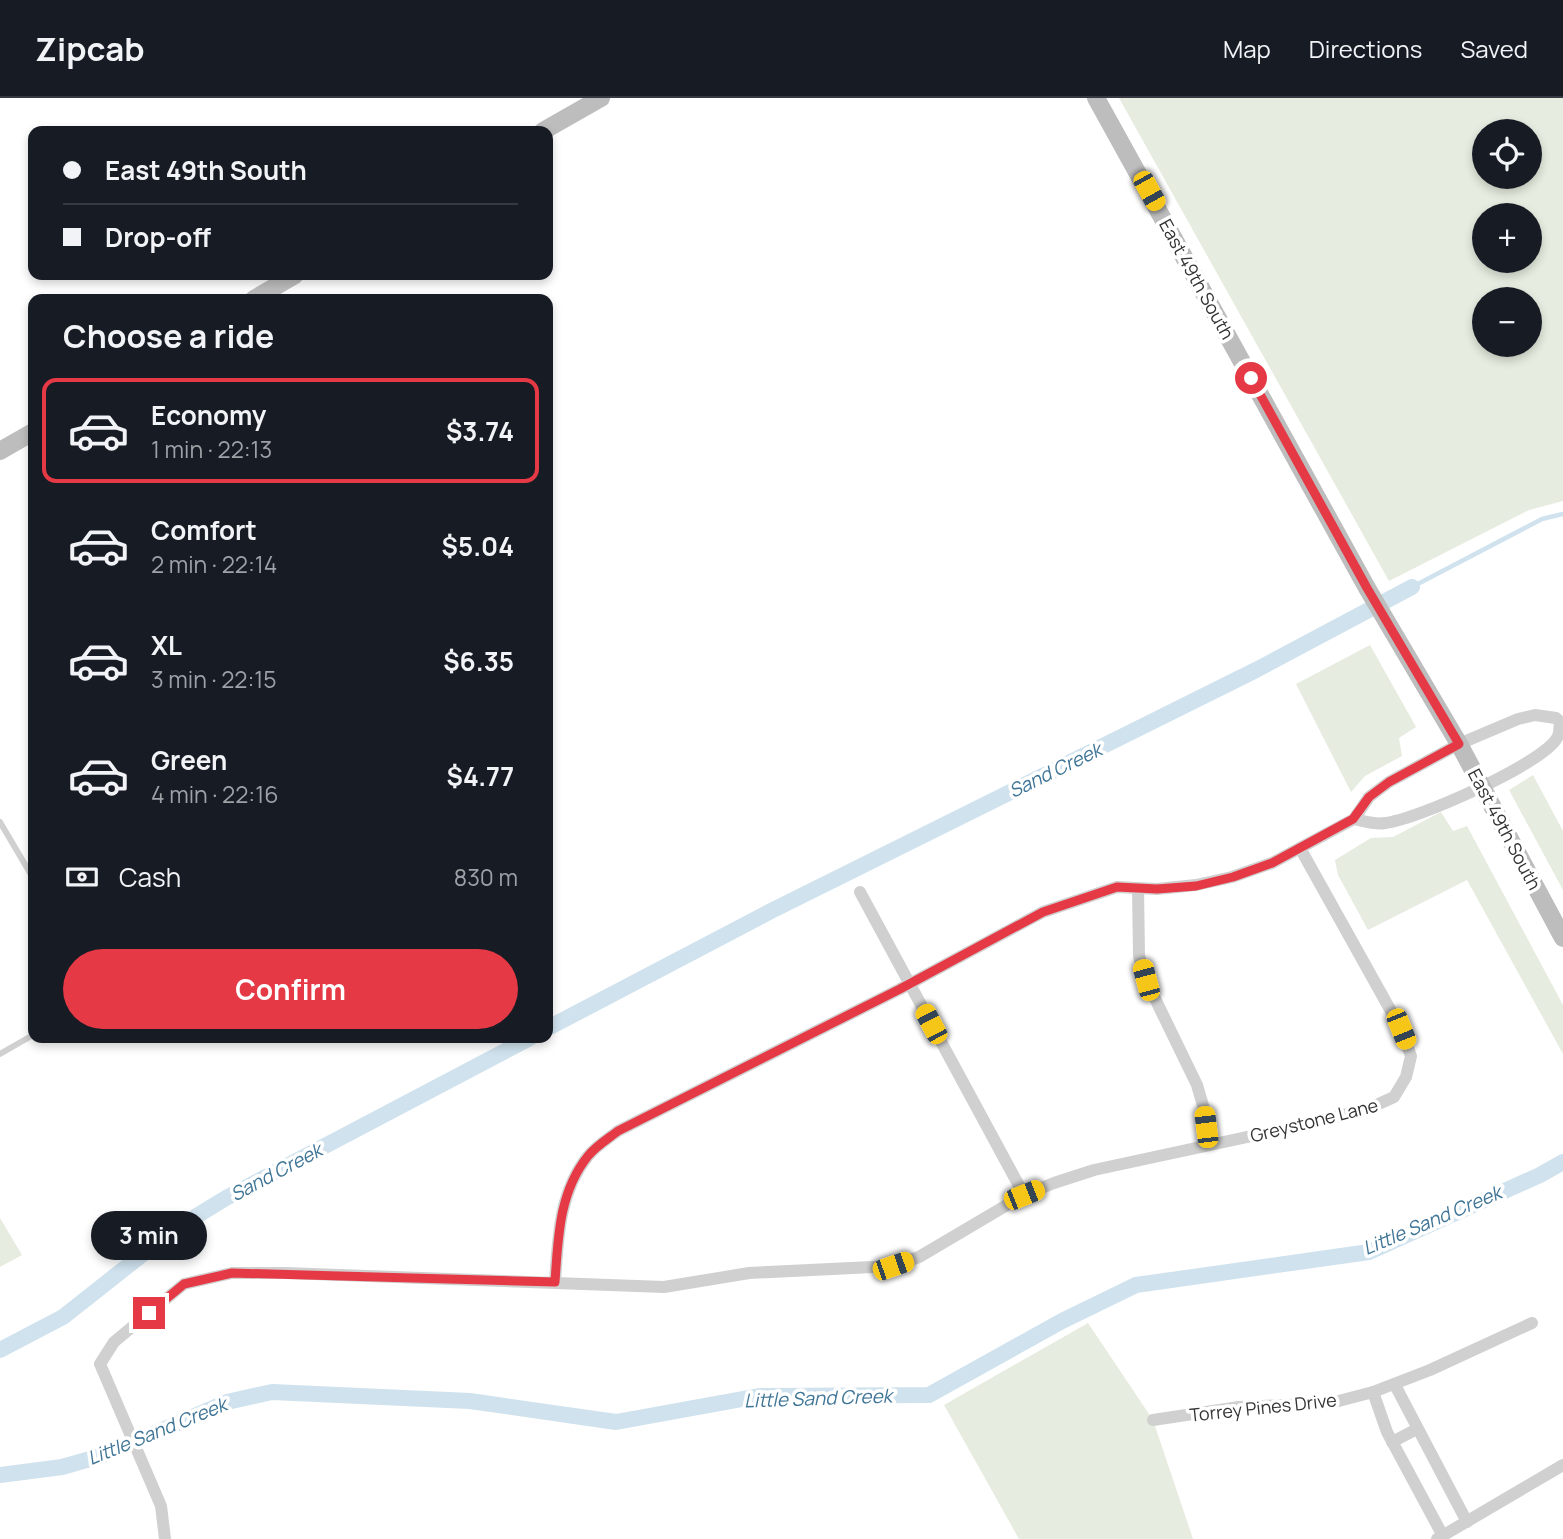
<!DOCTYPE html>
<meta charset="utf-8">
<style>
:root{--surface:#171b24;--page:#20242c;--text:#f1f3f6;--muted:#9ea1a6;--line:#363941;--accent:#e63946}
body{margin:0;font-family:Manrope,sans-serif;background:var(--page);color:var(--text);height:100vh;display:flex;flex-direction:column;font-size:26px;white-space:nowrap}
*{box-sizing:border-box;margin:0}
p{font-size:23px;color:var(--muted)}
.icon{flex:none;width:38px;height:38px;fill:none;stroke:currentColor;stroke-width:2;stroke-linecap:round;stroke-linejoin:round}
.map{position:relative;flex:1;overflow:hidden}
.sheet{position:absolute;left:28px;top:196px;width:525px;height:749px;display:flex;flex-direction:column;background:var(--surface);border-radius:14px;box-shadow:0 4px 10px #0003}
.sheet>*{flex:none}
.top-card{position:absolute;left:28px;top:28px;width:525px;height:154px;border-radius:14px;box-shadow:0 4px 10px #0003;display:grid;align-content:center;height:154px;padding:0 35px;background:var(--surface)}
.fabs{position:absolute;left:1472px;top:21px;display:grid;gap:14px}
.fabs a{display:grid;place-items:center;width:70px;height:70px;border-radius:50%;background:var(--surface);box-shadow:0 4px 10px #0003;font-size:35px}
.end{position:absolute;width:32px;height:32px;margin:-16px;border:9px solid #e63946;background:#fff;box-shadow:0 0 0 4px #fff}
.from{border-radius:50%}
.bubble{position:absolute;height:49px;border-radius:24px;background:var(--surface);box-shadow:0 4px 10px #0003;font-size:23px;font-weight:700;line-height:49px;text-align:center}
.car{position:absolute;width:21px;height:42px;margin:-21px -10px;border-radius:9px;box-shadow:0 0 5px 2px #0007;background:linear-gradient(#f5c518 24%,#345 0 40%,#f5c518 0 76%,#345 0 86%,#f5c518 0)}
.top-card b{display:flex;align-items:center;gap:24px;height:66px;font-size:26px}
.top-card b+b{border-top:2px solid var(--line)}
.top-card i{width:18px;height:18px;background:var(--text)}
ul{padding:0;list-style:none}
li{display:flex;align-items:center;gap:21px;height:105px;margin:0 14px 10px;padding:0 21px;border:4px solid transparent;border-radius:14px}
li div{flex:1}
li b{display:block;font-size:26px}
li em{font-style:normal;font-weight:700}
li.selected{border-color:var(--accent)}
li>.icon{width:63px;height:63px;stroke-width:1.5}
h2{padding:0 35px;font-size:32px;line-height:84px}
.pay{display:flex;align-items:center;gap:18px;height:77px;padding:0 35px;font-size:26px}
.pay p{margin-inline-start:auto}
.cta{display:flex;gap:14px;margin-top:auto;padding:14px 35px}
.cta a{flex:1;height:80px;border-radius:42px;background:var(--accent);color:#fff;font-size:28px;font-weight:700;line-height:80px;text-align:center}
header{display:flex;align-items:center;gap:42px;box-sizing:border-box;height:98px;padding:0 35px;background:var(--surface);border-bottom:2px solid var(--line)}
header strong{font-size:33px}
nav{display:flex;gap:38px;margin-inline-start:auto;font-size:24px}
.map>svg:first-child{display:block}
</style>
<header>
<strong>Zipcab</strong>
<nav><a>Map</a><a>Directions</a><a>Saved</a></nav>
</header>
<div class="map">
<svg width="1563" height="1441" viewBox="0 0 1563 1441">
<rect width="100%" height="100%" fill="#fff"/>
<g fill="#e6ecdf" fill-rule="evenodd">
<path d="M1119,0h444v403l-34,9 -140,71zM1484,33h46v46h-46zM1530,117v46h-46v-46zM1484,201h46v46h-46z"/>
<polygon points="1370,547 1416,629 1399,640 1402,658 1365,678 1351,694 1296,586"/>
<polygon points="1533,677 1563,733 1563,792 1509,692"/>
<polygon points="1441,714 1453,733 1467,728 1563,907 1563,956 1467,782 1368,832 1338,777 1335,762 1371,740 1393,739"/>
<polygon points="0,1120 22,1157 0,1169"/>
<polygon points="1088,1225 1153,1322 1193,1441 1019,1441 944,1307"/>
</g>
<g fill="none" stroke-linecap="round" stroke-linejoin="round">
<polyline stroke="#cfe2ee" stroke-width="4.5" points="1412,489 1542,421 1563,416"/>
<g stroke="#cfe2ee" stroke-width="16">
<polyline points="548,930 773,812 1256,572 1412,489"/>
<polyline points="0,1252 63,1219 172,1133 226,1100 530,940"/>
<polyline points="0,1377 62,1369 104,1357 227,1304 272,1294 470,1303 616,1324 759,1298 929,1297 1062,1223 1136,1187 1369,1154 1540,1077 1563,1064"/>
</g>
<g stroke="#d0d0d0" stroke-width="6">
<polyline points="0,724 33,780"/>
<polyline points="0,956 33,937"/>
</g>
<g stroke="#d0d0d0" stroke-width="12">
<path d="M1354,721c10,2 21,6 31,4 31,-3 157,-59 172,-85 3,-4 2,-11 3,-16"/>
<polyline points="1138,790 1139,858 1146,882 1197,987 1204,1011 1208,1047"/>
<polyline points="860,794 1024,1097"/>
<path d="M555,1184c3,-44 4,-90 33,-126 8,-10 21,-18 30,-25l282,-142 143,-77 74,-25 40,2 39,-4 36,-8 40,-14 82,-44 15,-22 20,-15 70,-38 59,-25 17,-4 21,3 4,4"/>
<polyline points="1395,1287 1467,1424"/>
<polyline points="1373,1294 1387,1334 1443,1438"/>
<polyline points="1153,1322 1239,1309 1331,1305 1373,1294 1430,1272 1532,1225"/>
<polyline points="1392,1344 1417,1331"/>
<polyline points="165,1441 161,1408 100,1266 114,1244 184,1186 232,1175 286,1175 664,1189 749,1175 893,1168 919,1159 1024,1097 1054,1085 1094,1072 1321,1023 1372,1009 1394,999 1406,979 1411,958 1401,931 1300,750"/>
<polyline points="1437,1441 1563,1367"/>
</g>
<g stroke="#bdbdbd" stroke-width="18">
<polyline points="1096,0 1367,490 1459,646 1563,840"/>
<polyline points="543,33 601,0"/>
<polyline points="254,201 295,177"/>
<polyline points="0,353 33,334"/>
</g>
</g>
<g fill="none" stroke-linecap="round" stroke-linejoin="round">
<path stroke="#e63946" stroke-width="9" d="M149,1215l35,-29 48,-11 323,9c3,-44 4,-90 33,-126 8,-10 21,-18 30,-25l282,-142 143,-77 74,-25 40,2 39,-3 37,-9 39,-14 81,-44 16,-22 20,-15 70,-38 -92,-156 -116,-210"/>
</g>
<g text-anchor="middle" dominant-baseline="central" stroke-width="7" stroke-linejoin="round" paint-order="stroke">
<g font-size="18" fill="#333" stroke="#fff">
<text transform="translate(1197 181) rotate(61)">East 49th South</text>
<text transform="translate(1505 731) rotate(62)">East 49th South</text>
<text transform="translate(1314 1022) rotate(-14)">Greystone Lane</text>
<text transform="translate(1263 1309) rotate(-6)">Torrey Pines Drive</text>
</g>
<g font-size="19" font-style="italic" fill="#3f7597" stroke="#fff">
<text transform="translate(1055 672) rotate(-26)">Sand Creek</text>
<text transform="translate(276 1074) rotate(-28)">Sand Creek</text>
<text transform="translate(1432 1122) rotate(-23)">Little Sand Creek</text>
<text transform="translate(818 1300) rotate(-2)">Little Sand Creek</text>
<text transform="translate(157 1333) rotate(-22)">Little Sand Creek</text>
</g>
</g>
</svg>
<div class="fabs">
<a><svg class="icon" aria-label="locate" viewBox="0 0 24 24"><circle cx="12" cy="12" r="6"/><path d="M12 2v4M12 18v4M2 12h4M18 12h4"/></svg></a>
<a>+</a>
<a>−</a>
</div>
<i class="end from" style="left:1251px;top:280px"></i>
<i class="end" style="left:149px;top:1215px"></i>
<div class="bubble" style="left:91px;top:1113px;width:116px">3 min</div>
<i class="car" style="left:1149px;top:93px;rotate:151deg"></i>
<i class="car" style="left:1146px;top:882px;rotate:345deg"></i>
<i class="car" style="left:931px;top:926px;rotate:332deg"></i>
<i class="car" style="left:1401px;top:931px;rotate:158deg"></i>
<i class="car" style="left:1206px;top:1029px;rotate:353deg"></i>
<i class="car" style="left:1024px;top:1097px;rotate:68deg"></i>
<i class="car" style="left:893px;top:1168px;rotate:71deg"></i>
<div class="top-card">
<b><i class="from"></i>East 49th South</b>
<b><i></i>Drop-off</b>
</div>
<section class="sheet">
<h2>Choose a ride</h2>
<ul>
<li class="selected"><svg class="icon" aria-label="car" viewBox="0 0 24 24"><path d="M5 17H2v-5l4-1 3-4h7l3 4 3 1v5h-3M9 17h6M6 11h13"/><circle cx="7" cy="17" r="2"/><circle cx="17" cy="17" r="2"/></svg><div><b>Economy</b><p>1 min · 22:13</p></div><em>$3.74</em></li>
<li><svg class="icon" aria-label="car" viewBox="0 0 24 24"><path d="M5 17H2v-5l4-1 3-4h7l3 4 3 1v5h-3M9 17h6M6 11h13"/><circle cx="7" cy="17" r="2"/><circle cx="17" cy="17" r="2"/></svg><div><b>Comfort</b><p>2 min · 22:14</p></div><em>$5.04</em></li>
<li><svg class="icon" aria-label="car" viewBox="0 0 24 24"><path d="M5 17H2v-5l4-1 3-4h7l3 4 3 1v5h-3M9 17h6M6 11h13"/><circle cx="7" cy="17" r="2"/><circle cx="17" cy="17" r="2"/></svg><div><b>XL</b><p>3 min · 22:15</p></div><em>$6.35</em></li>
<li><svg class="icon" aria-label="car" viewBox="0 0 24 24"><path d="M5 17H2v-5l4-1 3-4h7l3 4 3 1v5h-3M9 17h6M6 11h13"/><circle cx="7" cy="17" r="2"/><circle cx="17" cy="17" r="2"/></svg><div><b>Green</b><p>4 min · 22:16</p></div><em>$4.77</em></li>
</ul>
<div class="pay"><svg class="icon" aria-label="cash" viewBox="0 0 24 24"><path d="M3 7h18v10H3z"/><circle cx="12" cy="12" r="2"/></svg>Cash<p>830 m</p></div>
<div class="cta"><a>Confirm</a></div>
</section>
</div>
